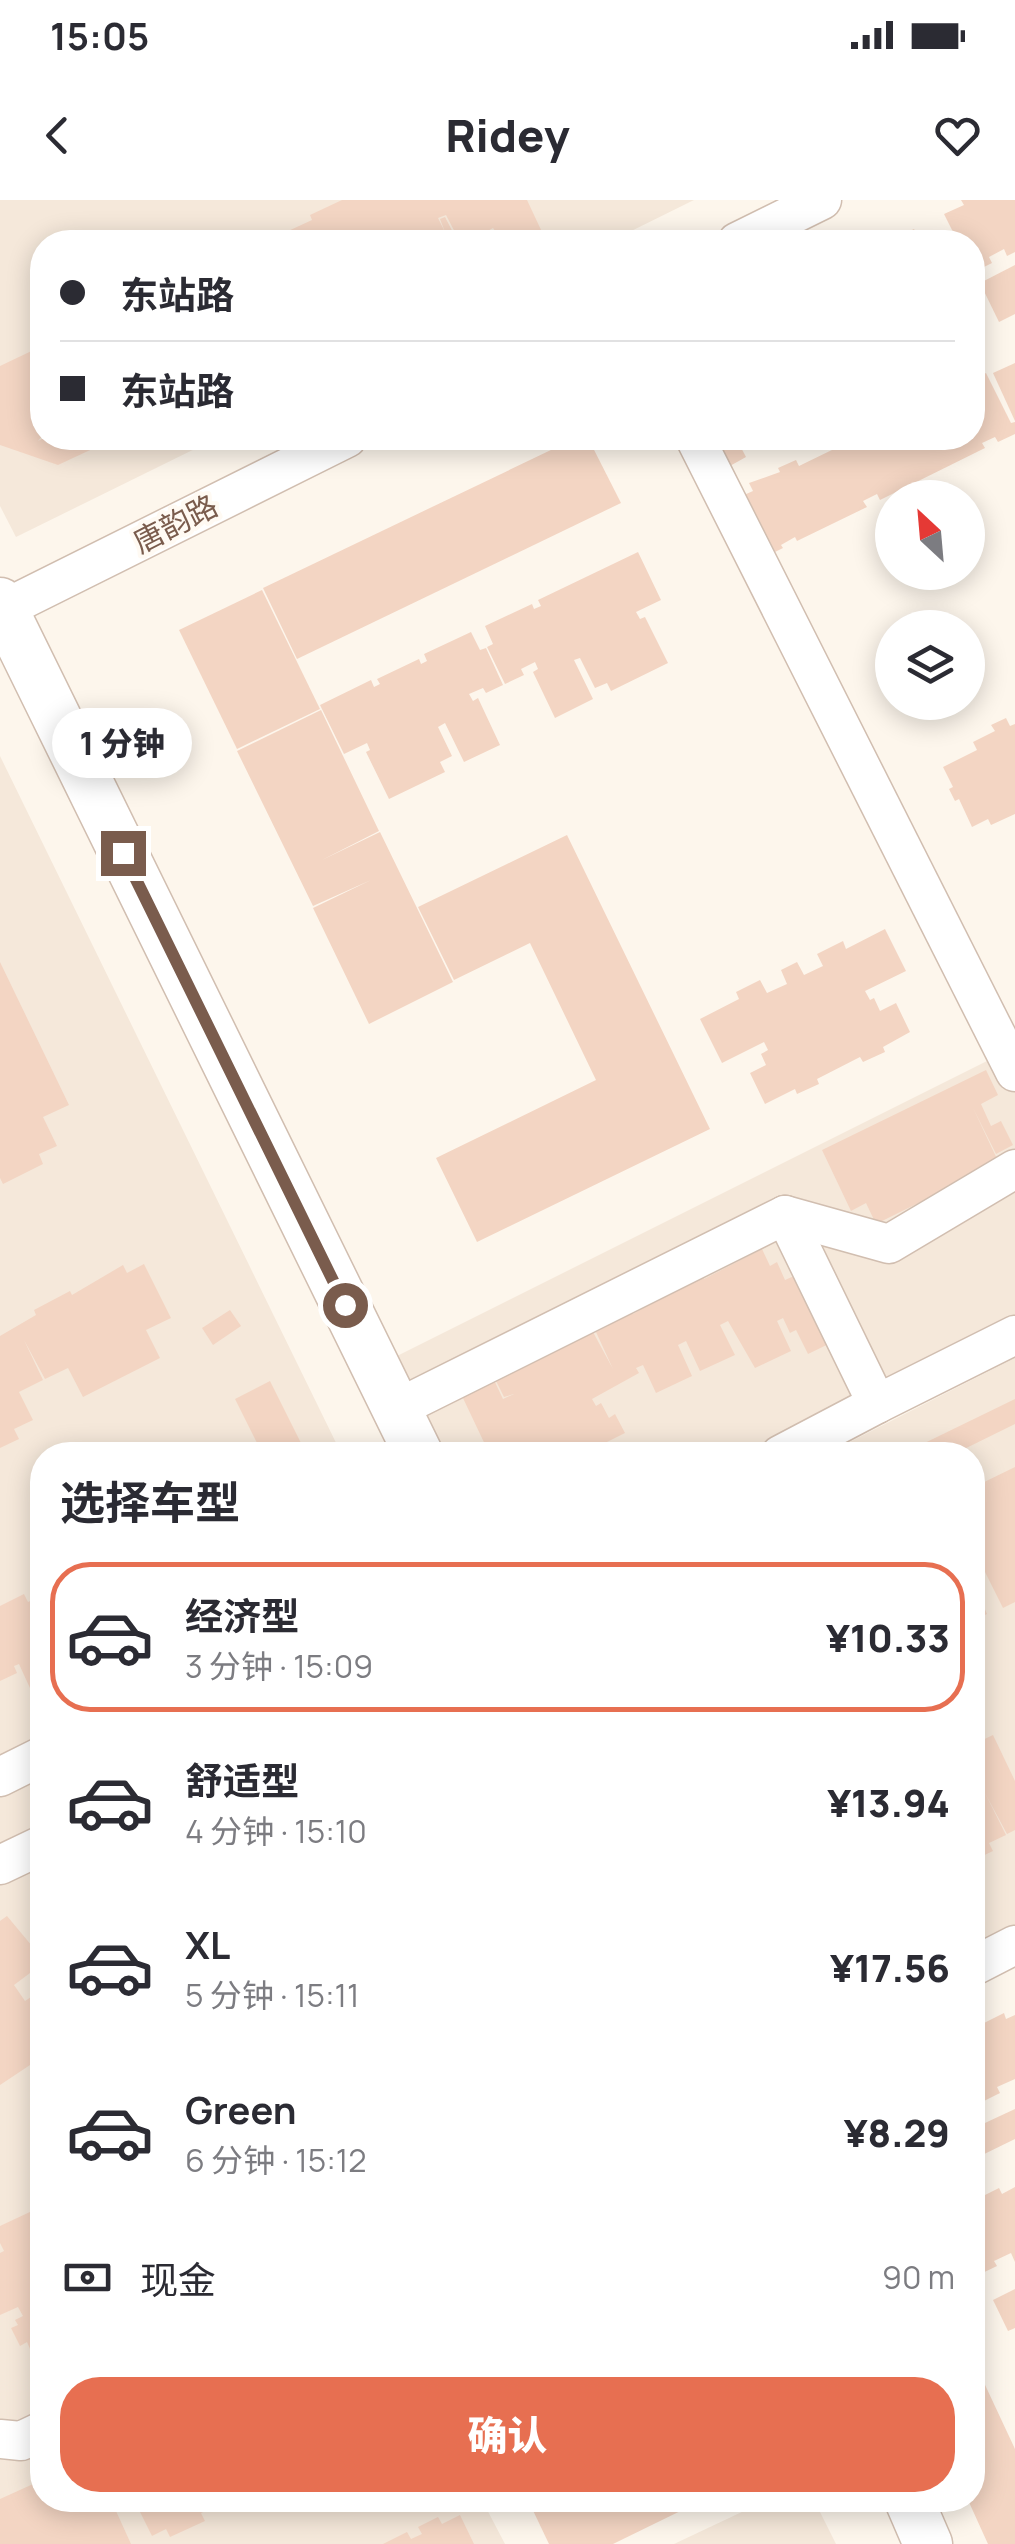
<!DOCTYPE html>
<html lang="zh">
<meta charset="utf-8">
<style>
:root{--surface:#fff;--page:#f7f7f7;--text:#2b2b33;--muted:#7c7c81;--line:#e1e1e2;--accent:#e76f51}
body{margin:0;font-family:Manrope,"Noto Sans SC",sans-serif;background:var(--page);color:var(--text);height:100vh;display:flex;flex-direction:column;font-size:38px;white-space:nowrap}
*{box-sizing:border-box;margin:0}
p{font-size:32px;color:var(--muted)}
.icon{flex:none;width:55px;height:55px;fill:none;stroke:currentColor;stroke-width:2;stroke-linecap:round;stroke-linejoin:round}
.map{position:relative;flex:1;overflow:hidden}
.details{position:absolute;left:30px;top:1242px;width:955px;height:1070px;display:flex;flex-direction:column;background:var(--surface);border-radius:40px;box-shadow:0 5px 25px #0003}
.details>*{flex:none}
.top-card{position:absolute;left:30px;top:30px;width:955px;height:220px;border-radius:40px;box-shadow:0 5px 25px #0003;display:grid;align-content:center;height:220px;padding:0 30px;background:var(--surface)}
.needle{width:65px;rotate:334deg}
.controls{position:absolute;left:875px;top:280px;display:grid;gap:20px}
.controls a{display:grid;place-items:center;width:110px;height:110px;border-radius:50%;background:var(--surface);box-shadow:0 5px 25px #0003;font-size:50px}
.end{position:absolute;width:45px;height:45px;margin:-22px;border:12px solid #7a5c4d;background:#fff;box-shadow:0 0 0 5px #fff}
.from{border-radius:50%}
.bubble{position:absolute;height:70px;border-radius:35px;background:var(--surface);box-shadow:0 5px 25px #0003;font-size:32px;font-weight:800;line-height:70px;text-align:center}
.top-card b{display:flex;align-items:center;gap:35px;height:95px;font-size:38px}
.top-card b+b{border-top:2px solid var(--line)}
.top-card i{width:25px;height:25px;background:var(--text)}
ul{padding:0;list-style:none}
li{display:flex;align-items:center;gap:30px;height:150px;margin:0 20px 15px;padding:0 10px;border:5px solid transparent;border-radius:40px}
li div{flex:1}
li b{display:block;font-size:38px}
li em{font-style:normal;font-weight:800}
li.on{border-color:var(--accent)}
li>.icon{width:90px;height:90px;stroke-width:1.5}
h2{padding:0 30px;font-size:45px;line-height:120px}
.pay{display:flex;align-items:center;gap:25px;height:110px;padding:0 30px;font-size:38px}
.pay p{margin-inline-start:auto}
.action{display:flex;gap:20px;margin-top:auto;padding:20px 30px}
.action a{flex:1;height:115px;border-radius:40px;background:var(--accent);color:#fff;font-size:40px;font-weight:800;line-height:115px;text-align:center}
.status{display:flex;justify-content:space-between;align-items:center;height:70px;padding:0 50px;background:var(--surface);direction:ltr}
.status svg{height:28px;fill:currentColor}
header{display:flex;justify-content:space-between;align-items:center;height:130px;padding:0 30px;background:var(--surface);font-size:45px;font-weight:800}
.map>svg:first-child{display:block}
</style>
<div class="status"><b>15:05</b><svg viewBox="0 0 49 12"><path d="M0 12V9h3v3zM5 12V6h3v6zM10 12V3h3v9zM15 12V0h3v12zM26 1h20v11H26zM47 4h2v5h-2z"/></svg></div>
<header><svg class="icon" aria-label="back" viewBox="0 0 24 24"><path d="M15 5l-7 7 7 7"/></svg>Ridey<svg class="icon" aria-label="heart" viewBox="0 0 24 24"><path d="M12 20l-8-8c-3-5 5-10 8-4 3-6 11-1 8 4z"/></svg></header>
<div class="map">
<svg width="1015" height="2344" viewBox="0 0 1015 2344">
<rect width="100%" height="100%" fill="#fdf6ec"/>
<g fill="#f5e8da">
<polygon points="0,0 694,0 609,42 42,42 42,238 217,238 16,337 0,306"/>
<polygon points="0,556 342,1255 42,1255 42,2300 482,2300 505,2344 0,2344"/>
<polygon points="1007,851 1015,888 1015,1136 804,1255 447,1255 397,1156"/>
<polygon points="1015,1158 1015,1728 973,1750 972,1255 834,1255 832,1251"/>
<polygon points="767,2300 814,2300 836,2344 674,2344"/>
</g>
<g fill="#f3d5c3">
<polygon points="342,0 527,0 542,32 520,42 471,42 495,31 493,28 468,42 460,42 446,15 438,18 445,32 440,19 445,17 458,42 291,42 286,32 312,20 310,15"/>
<polygon points="961,0 1015,0 1015,52 1007,56 1004,49 989,57 992,63 972,73 972,42 958,42 944,14 964,5"/>
<polygon points="914,29 921,42 874,42 893,33 896,38"/>
<polygon points="1015,65 1015,114 999,122 980,83"/>
<polygon points="42,146 42,236 38,241 44,238 116,238 58,265 0,245 0,166"/>
<polygon points="1015,163 1015,221 993,173"/>
<polygon points="986,173 1011,223 1015,222 1015,234 998,242 995,237 982,243 985,248 880,300 877,294 863,301 867,307 797,341 795,337 781,345 783,348 761,359 735,299 753,291 749,283 780,272 778,268 796,260 799,266 836,248 834,244 846,238 972,238 972,180"/>
<polygon points="576,238 588,238 621,303 297,459 263,388"/>
<polygon points="705,238 736,238 746,257 719,272"/>
<polygon points="638,352 661,400 636,412 640,419 645,417 668,463 611,491 607,483 595,488 580,458 574,460 593,499 555,518 533,472 538,469 535,462 521,469 524,475 505,484 487,447 493,444 485,426 532,404 534,409 541,406 538,400"/>
<polygon points="262,390 320,509 237,549 179,430"/>
<polygon points="471,432 480,450 486,448 503,485 486,493 483,488 469,494 473,501 478,498 500,545 464,562 445,523 438,527 452,556 440,562 445,572 389,599 366,552 370,550 367,543 344,554 320,505 371,480 374,487 380,484 377,479 419,459 421,464 427,461 424,454"/>
<polygon points="321,510 379,631 322,660 380,632 453,782 369,824 313,708 371,680 313,706 237,551"/>
<polygon points="1006,518 1010,526 1015,524 1015,614 991,625 988,619 972,627 959,599 955,601 949,589 953,587 943,567 977,550 973,542 995,531 991,525"/>
<polygon points="567,635 710,929 477,1042 436,958 596,880 530,743 454,780 418,707"/>
<polygon points="885,729 906,771 865,791 870,800 874,798 880,811 896,803 910,832 883,847 885,852 863,862 860,857 817,879 819,884 797,894 795,889 765,904 750,873 766,865 761,854 768,850 764,842 722,863 700,819 739,799 736,792 760,780 767,793 787,784 781,770 797,762 804,775 823,766 817,754 843,741 846,749"/>
<polygon points="0,762 69,905 43,917 57,946 39,954 43,964 3,984 0,978"/>
<polygon points="986,870 998,895 981,904 991,926 1001,921 1013,945 996,954 973,908 999,963 876,1024 866,1003 851,1011 822,950"/>
<polygon points="762,1049 770,1066 777,1062 785,1080 794,1076 799,1086 813,1080 841,1138 808,1154 796,1130 790,1133 783,1118 777,1121 791,1151 755,1168 728,1121 720,1125 735,1155 700,1171 686,1141 678,1145 692,1176 656,1193 643,1165 636,1168 639,1173 592,1199 596,1206 601,1203 609,1218 615,1214 625,1233 597,1247 601,1255 490,1255 462,1196 494,1180 503,1199 514,1194 504,1197 495,1179 593,1132 613,1169 596,1132 608,1126 606,1122 631,1110 633,1114 640,1110 639,1107 702,1074 704,1079"/>
<polygon points="144,1064 171,1118 146,1130 160,1158 83,1197 68,1168 45,1179 24,1140 43,1180 19,1192 33,1220 14,1229 19,1239 0,1248 0,1136 36,1115 34,1110 70,1091 72,1095 123,1065 127,1073"/>
<polygon points="230,1110 241,1126 213,1145 202,1128"/>
<polygon points="270,1181 307,1255 263,1255 235,1199"/>
<polygon points="1015,1199 1015,1224 952,1255 900,1255"/>
<polygon points="1015,1267 1015,1402 1003,1408 982,1366 972,1371 972,1312 982,1307 972,1295 972,1288"/>
<polygon points="972,1380 987,1414 972,1421"/>
<polygon points="42,1385 42,1495 35,1499 19,1464 14,1466 17,1473 0,1481 0,1406 24,1394 28,1402 39,1397 35,1389"/>
<polygon points="993,1535 1015,1581 1015,1630 1007,1634 985,1593 1006,1635 989,1643 993,1651 972,1661 972,1545"/>
<polygon points="7,1716 42,1758 42,1764 14,1785 25,1801 34,1795 42,1800 42,1857 0,1885 0,1721"/>
<polygon points="1004,1813 1006,1819 1015,1815 1015,1879 997,1887 1000,1893 972,1907 972,1833 982,1828 980,1825"/>
<polygon points="1015,1909 1015,1939 972,1960 972,1929"/>
<polygon points="1015,1987 1015,2062 1011,2053 994,2061 997,2066 972,2078 972,2008 980,2004 977,1999 999,1988 1002,1994"/>
<polygon points="32,2011 42,2033 42,2176 27,2142 20,2146 11,2128 18,2125 15,2120 23,2116 18,2107 0,2115 0,2053 4,2051 0,2043 0,2026"/>
<polygon points="1015,2089 1015,2128 1008,2131 993,2100"/>
<polygon points="972,2157 1015,2249 1015,2344 988,2344 968,2300 972,2300"/>
<polygon points="42,2280 42,2300 111,2300 131,2344 0,2344 0,2299"/>
<polygon points="134,2300 229,2300 201,2313 205,2321 170,2337 166,2329 152,2336"/>
<polygon points="528,2300 703,2300 613,2344 549,2344"/>
<polygon points="460,2315 474,2344 383,2344 407,2332 411,2339 422,2334 418,2327 438,2317 442,2324"/>
</g>
<g fill="none" stroke-linecap="round" stroke-linejoin="round">
<g stroke="#d1beb0" stroke-width="41">
<g id="minor">
<polyline points="737,42 822,0"/>
<polyline points="695,238 1015,872"/>
<polyline points="4,409 347,238"/>
<polyline points="785,1015 889,1044 1015,969"/>
<polyline points="396,1209 785,1015 877,1204 1015,1135"/>
<polyline points="780,1255 877,1204"/>
<polyline points="0,1577 42,1556"/>
<polyline points="0,1665 42,1645"/>
<polyline points="972,1767 1015,1745"/>
<polyline points="0,2239 21,2241 42,2231"/>
</g>
</g>
<g stroke="#d1beb0" stroke-width="51">
<g id="tertiary">
<polyline points="0,402 419,1255"/>
<polyline points="909,2300 928,2344"/>
</g>
</g>
<use href="#minor" stroke="#fff" stroke-width="38"/>
<use href="#tertiary" stroke="#fff" stroke-width="48"/>
</g>
<g fill="none" stroke-linecap="round" stroke-linejoin="round">
<polyline stroke="#7a5c4d" stroke-width="12" points="123,653 345,1105"/>
</g>
<g text-anchor="middle" dominant-baseline="central" stroke-width="8" stroke-linejoin="round" paint-order="stroke">
<g font-size="30" fill="#7a5c4d" stroke="#fffaf3">
<text transform="translate(175 323) rotate(-27)">唐韵路</text>
</g>
</g>
</svg>
<div class="controls">
<a><svg class="needle" viewBox="-14 -14 28 28"><path d="M0-13l5 13h-10z" fill="#e53935"/><path d="M0 13l5-13h-10z" fill="#7c7c81"/></svg></a>
<a><svg class="icon" aria-label="layers" viewBox="0 0 24 24"><path d="M12 4l9 5-9 5-9-5zM3 14l9 5 9-5"/></svg></a>
</div>
<i class="end from" style="left:345px;top:1105px"></i>
<i class="end" style="left:123px;top:653px"></i>
<div class="bubble" style="left:52px;top:508px;width:140px">1 分钟</div>
<div class="top-card">
<b><i class="from"></i>东站路</b>
<b><i></i>东站路</b>
</div>
<section class="details">
<h2>选择车型</h2>
<ul>
<li class="on"><svg class="icon" aria-label="car" viewBox="0 0 24 24"><path d="M5 17H2v-5l4-1 3-4h7l3 4 3 1v5h-3M9 17h6M6 11h13"/><circle cx="7" cy="17" r="2"/><circle cx="17" cy="17" r="2"/></svg><div><b>经济型</b><p>3 分钟 · 15:09</p></div><em>¥10.33</em></li>
<li><svg class="icon" aria-label="car" viewBox="0 0 24 24"><path d="M5 17H2v-5l4-1 3-4h7l3 4 3 1v5h-3M9 17h6M6 11h13"/><circle cx="7" cy="17" r="2"/><circle cx="17" cy="17" r="2"/></svg><div><b>舒适型</b><p>4 分钟 · 15:10</p></div><em>¥13.94</em></li>
<li><svg class="icon" aria-label="car" viewBox="0 0 24 24"><path d="M5 17H2v-5l4-1 3-4h7l3 4 3 1v5h-3M9 17h6M6 11h13"/><circle cx="7" cy="17" r="2"/><circle cx="17" cy="17" r="2"/></svg><div><b>XL</b><p>5 分钟 · 15:11</p></div><em>¥17.56</em></li>
<li><svg class="icon" aria-label="car" viewBox="0 0 24 24"><path d="M5 17H2v-5l4-1 3-4h7l3 4 3 1v5h-3M9 17h6M6 11h13"/><circle cx="7" cy="17" r="2"/><circle cx="17" cy="17" r="2"/></svg><div><b>Green</b><p>6 分钟 · 15:12</p></div><em>¥8.29</em></li>
</ul>
<div class="pay"><svg class="icon" aria-label="cash" viewBox="0 0 24 24"><path d="M3 7h18v10H3z"/><circle cx="12" cy="12" r="2"/></svg>现金<p>90 m</p></div>
<div class="action"><a>确认</a></div>
</section>
</div>
